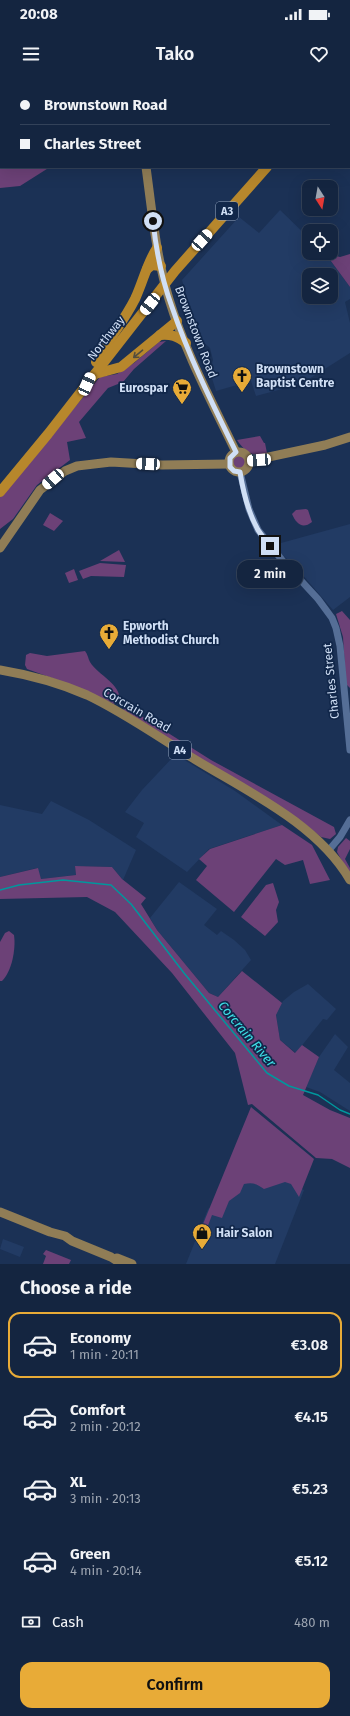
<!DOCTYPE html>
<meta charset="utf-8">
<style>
:root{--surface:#142540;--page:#1d2d47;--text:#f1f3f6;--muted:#9da5b1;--line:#334259;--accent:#e8ab37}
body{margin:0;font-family:"Fira Sans",sans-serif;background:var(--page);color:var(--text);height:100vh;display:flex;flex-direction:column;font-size:15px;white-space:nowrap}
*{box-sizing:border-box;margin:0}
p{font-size:13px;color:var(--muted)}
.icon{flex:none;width:22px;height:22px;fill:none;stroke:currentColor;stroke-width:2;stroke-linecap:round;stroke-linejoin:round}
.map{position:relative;height:1184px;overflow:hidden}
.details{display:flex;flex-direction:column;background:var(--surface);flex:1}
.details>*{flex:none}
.top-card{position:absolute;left:0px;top:0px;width:350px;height:88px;box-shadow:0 4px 16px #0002,0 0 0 1px var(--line);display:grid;align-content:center;height:88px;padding:0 20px;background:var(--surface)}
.needle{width:26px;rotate:169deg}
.tools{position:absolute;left:302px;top:100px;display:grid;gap:8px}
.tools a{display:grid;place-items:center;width:36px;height:36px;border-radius:8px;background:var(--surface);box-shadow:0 4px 16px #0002,0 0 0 1px var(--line);font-size:20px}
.end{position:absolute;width:18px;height:18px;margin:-9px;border:5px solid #d0dff5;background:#111;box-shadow:0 0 0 2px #111}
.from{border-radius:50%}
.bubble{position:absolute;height:28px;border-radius:12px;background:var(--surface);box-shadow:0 4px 16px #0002,0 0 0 1px var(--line);font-size:13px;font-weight:600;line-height:28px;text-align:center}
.car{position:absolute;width:12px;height:24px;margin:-12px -6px;border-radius:5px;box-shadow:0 0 3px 1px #0007;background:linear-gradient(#fff 24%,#345 0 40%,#fff 0 76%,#345 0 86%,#fff 0)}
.top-card b{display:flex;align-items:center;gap:14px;height:38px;font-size:15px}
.top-card b+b{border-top:1px solid var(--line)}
.top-card i{width:10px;height:10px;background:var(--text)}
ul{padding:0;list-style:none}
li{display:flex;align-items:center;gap:12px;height:66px;margin:0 8px 6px;padding:0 12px;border:2px solid transparent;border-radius:12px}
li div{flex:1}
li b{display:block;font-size:15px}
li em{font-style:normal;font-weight:600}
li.current{border-color:var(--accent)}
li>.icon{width:36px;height:36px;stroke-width:1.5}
h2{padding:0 20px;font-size:18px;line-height:48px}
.pay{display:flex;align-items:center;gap:10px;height:44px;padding:0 20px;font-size:15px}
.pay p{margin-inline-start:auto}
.primary-button{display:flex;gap:8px;margin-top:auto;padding:8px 20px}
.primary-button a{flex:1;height:46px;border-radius:12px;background:var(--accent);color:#111;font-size:16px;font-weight:600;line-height:46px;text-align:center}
.status{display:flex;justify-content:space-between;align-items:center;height:28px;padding:0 20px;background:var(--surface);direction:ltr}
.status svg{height:11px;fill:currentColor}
header{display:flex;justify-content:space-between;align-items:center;height:52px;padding:0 20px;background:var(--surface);font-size:18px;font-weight:600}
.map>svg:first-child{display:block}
</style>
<div class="status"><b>20:08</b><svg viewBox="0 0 49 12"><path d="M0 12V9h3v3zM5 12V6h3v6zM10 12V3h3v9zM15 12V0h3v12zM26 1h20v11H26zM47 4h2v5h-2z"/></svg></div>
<header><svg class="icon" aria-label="menu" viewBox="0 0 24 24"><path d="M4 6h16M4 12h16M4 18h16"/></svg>Tako<svg class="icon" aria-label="heart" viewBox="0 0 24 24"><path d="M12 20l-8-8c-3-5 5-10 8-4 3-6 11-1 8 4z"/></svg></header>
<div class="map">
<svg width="350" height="1184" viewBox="0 0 350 1184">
<rect width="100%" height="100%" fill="#1b3155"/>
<g fill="#223b64" fill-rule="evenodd">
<polygon points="167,0 329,0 166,1"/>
<path d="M280,130l29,28v15h16l25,34v12l-5,3 5,21v30l-49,31 -45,12 -5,-15 -35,10 -6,-19 3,-12 -3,-12 -9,-8 -4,-8 -15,-52 57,-63 20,16zM309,195h22v22h-22z"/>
<polygon points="350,444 350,517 333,530 294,485 279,472 277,466 281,463"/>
<polygon points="174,676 178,676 235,711 282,745 209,769 187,792 136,757 144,743 125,732 142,710"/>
<polygon points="51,721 89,740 136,770 123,800 112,787 75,786 76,795 41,799 37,788 0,797 0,725 42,734"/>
<polygon points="179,802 217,829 204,845 217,855 221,851 234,860 245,870 251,880 218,917 209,913 157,850 150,838"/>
<polygon points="308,904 336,929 327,940 323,939 296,973 280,960 276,935 283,921 294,912"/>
<polygon points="335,954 348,967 334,990 350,1003 350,1031 320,1012 306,1007 319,977"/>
<polygon points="285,1100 304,1110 275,1184 186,1184 208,1129 243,1103"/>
<polygon points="3,1159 24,1167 20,1177 0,1169"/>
</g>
<g fill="#6c4177">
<polygon points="0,0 40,1 1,1 1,87 50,87 20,106 0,108"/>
<polygon points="325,173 340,177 350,174 350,207"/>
<polygon points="166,261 134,289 123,302 108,308 79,342 86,358 67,362 70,380 37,405 13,439 0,449 0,417 100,297 117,294 134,283 159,262"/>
<path d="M260,356l4,7h1l2,10c-12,6 -23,-2 -30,-13z"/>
<circle cx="239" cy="382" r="7"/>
<path d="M306,429l2,1 4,12c-10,8 -16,1 -20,-8l4,-4z"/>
<polygon points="50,433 63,441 54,451 43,445"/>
<polygon points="119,470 125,482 100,481"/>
<polygon points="100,483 126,485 124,497 91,496 83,499 79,491"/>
<polygon points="74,489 78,500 69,503 65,493"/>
<polygon points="342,531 350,540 350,608 346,604 343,557 336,534"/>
<path d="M85,571c3,4 3,7 5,11 8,13 31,22 30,39l-6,3 -37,-17 -50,-18 -2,-4 1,-10 4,-2 17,3z"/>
<polygon points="129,625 138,634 211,680 334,747 336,754 330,759 321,757 301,741 124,631 123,628 125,626"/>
<polygon points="282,745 312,765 330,800 310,804 303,780 285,785 276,779 234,832 196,800 207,786 199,779 210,769"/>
<polygon points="346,758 350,761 350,769 345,779 350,788 350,795 337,772 338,767"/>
<polygon points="75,786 112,787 122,799 146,818 141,824 157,850 209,913 218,917 242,891 282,923 276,935 280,960 295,973 302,965 319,977 303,1015 330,1030 350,1038 350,1088 332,1079 316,1078 252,1024 248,1025 235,973 172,893 115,832 87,817 0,819 0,797 38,788 41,799 76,795"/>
<polygon points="273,803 279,822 276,830 278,842 265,856 241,837 266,805"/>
<path d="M9,851l5,4c2,14 -2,36 -12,46h-2v-39l5,-9z"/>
<path d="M251,1027l63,52 -15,38 -8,-13 -6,-2 -21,7c-7,-5 -11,-7 -20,-5l-4,9 -11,8 -7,17 -10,-3 -6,16 -5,-2z"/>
<polygon points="46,1170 71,1180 69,1184 43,1184 46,1176 43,1174"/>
</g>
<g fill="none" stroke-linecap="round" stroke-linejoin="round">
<polyline stroke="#00979d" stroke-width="1.5" points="0,810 19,805 63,800 111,805 131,824 184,893 267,993 289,1006 318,1015 340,1030 350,1034"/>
<g stroke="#556e96" stroke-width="7">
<polyline points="240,392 249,429 258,450 282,480 318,519 332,538 336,548 340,566 350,670"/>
<polyline points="329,770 340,757 350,740"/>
</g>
<g stroke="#907d56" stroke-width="9">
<polyline points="124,0 124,1"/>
<path d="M146,87c6,44 10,89 23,132 16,53 43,103 67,153"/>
<circle cx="239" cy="382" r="10"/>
<polyline points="250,381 325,365 350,357"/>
<polyline points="0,468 40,410 65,391 77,386 111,382 162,385 229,384"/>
<path d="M0,590c30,5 59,13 87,25 36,17 70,41 104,62 55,34 126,66 159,123"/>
<polyline points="0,1132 50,1152 65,1156 72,1161 111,1177 122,1184"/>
<polyline points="117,1178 132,1184"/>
</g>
<g stroke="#b7872c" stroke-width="10">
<polyline points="342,1 343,0"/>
<polyline points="147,189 152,185 161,186"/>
<path d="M160,255c11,-1 17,1 26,8"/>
<path d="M96,282c12,-22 28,-41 39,-63 8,-17 12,-36 22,-51"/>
<polyline points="95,294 121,287 177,241"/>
<polyline points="0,412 48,354 175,191 267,87"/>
</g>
</g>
<defs><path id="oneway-shaft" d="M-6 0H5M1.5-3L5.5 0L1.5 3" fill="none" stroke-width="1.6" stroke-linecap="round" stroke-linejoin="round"/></defs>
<use stroke="#534d3e" href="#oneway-shaft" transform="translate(138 274) rotate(140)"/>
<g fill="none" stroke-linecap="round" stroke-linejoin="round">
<path stroke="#d0dff5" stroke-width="5" d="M153,141c3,29 9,59 19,86 17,50 41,98 64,145l-6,6v9l4,4 6,1c3,19 9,42 18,58 4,6 8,11 12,16"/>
</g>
<defs>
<g id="church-pin" transform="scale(1)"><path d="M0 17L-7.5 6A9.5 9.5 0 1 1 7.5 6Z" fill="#e8ab37" stroke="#11274a"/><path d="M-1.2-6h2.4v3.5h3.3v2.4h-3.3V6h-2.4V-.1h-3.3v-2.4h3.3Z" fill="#111"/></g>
<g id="supermarket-pin" transform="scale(1)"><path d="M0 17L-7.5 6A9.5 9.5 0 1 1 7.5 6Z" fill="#e8ab37" stroke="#11274a"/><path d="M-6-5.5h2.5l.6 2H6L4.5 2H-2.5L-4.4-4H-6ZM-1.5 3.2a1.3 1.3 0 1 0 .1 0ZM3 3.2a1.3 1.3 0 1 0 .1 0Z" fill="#111"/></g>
<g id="shop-pin" transform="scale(1)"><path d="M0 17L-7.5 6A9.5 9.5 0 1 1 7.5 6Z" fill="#e8ab37" stroke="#11274a"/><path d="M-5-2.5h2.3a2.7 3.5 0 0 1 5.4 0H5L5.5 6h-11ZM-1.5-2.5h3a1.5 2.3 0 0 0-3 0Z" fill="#111"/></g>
</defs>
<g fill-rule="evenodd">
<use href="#church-pin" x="242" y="296"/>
<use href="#supermarket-pin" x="182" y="308"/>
<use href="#church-pin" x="109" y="553"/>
<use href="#shop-pin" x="202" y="1153"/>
</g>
<g text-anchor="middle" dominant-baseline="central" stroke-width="3.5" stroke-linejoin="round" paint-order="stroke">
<g fill="#11274a" stroke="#97a8c2" stroke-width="1">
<rect x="216" y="122" width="22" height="18" rx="3"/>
<rect x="169" y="661" width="22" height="18" rx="3"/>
</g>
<g font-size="11" font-weight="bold" fill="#d0dff5">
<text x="227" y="131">A3</text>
<text x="180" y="670">A4</text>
</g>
<g font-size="12" fill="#d0dff5" stroke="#11274a">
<text transform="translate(196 252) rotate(69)">Brownstown Road</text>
<text transform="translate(106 258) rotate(-52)">Northway</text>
<text transform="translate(331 601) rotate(-96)">Charles Street</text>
<text transform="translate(137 630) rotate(30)">Corcrain Road</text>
</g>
<g font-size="12" font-weight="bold" fill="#d0dff5" stroke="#11274a" text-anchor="start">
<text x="256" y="289">Brownstown<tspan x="256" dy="14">Baptist Centre</tspan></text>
<text x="168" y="308" text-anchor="end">Eurospar</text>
<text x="123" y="546">Epworth<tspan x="123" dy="14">Methodist Church</tspan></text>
<text x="216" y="1153">Hair Salon</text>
</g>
<g font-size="13" font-style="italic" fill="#3ee0e7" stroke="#11274a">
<text transform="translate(247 954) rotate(50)">Corcrain River</text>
</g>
</g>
</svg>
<div class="tools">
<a><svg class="needle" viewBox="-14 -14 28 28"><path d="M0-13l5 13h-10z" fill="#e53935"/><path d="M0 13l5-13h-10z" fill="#9da5b1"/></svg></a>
<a><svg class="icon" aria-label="locate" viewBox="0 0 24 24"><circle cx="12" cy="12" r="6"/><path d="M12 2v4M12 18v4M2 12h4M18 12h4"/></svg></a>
<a><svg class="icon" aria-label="layers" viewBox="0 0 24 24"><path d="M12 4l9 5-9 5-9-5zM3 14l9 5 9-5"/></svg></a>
</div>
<i class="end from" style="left:153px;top:141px"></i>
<i class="end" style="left:270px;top:466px"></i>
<div class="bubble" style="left:237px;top:480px;width:66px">2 min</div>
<i class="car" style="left:202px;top:160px;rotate:42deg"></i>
<i class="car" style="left:150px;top:224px;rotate:218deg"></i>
<i class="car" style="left:87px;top:304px;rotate:24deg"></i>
<i class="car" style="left:259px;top:380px;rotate:266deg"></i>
<i class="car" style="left:148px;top:384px;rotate:273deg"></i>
<i class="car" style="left:53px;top:399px;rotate:229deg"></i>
<div class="top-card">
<b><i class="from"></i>Brownstown Road</b>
<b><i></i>Charles Street</b>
</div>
</div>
<section class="details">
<h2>Choose a ride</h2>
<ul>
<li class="current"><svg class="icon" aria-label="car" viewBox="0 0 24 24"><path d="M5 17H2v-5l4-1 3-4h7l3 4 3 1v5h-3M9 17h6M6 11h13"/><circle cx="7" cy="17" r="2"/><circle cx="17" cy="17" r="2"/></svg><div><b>Economy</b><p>1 min · 20:11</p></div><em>€3.08</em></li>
<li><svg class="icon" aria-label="car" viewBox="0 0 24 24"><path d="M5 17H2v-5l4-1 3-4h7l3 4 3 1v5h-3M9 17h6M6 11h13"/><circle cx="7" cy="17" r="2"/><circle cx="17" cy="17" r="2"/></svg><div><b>Comfort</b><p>2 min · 20:12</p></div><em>€4.15</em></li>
<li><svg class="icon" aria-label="car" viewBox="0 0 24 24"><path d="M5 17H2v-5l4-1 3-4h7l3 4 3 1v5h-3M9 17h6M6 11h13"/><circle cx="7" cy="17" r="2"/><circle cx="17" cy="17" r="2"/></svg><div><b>XL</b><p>3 min · 20:13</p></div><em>€5.23</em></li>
<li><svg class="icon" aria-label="car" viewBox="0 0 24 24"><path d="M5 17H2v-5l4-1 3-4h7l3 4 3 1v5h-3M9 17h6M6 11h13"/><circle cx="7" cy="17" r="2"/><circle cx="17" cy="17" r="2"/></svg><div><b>Green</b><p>4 min · 20:14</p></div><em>€5.12</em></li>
</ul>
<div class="pay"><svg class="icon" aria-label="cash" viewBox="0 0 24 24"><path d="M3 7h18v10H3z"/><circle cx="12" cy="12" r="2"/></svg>Cash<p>480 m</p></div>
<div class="primary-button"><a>Confirm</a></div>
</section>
